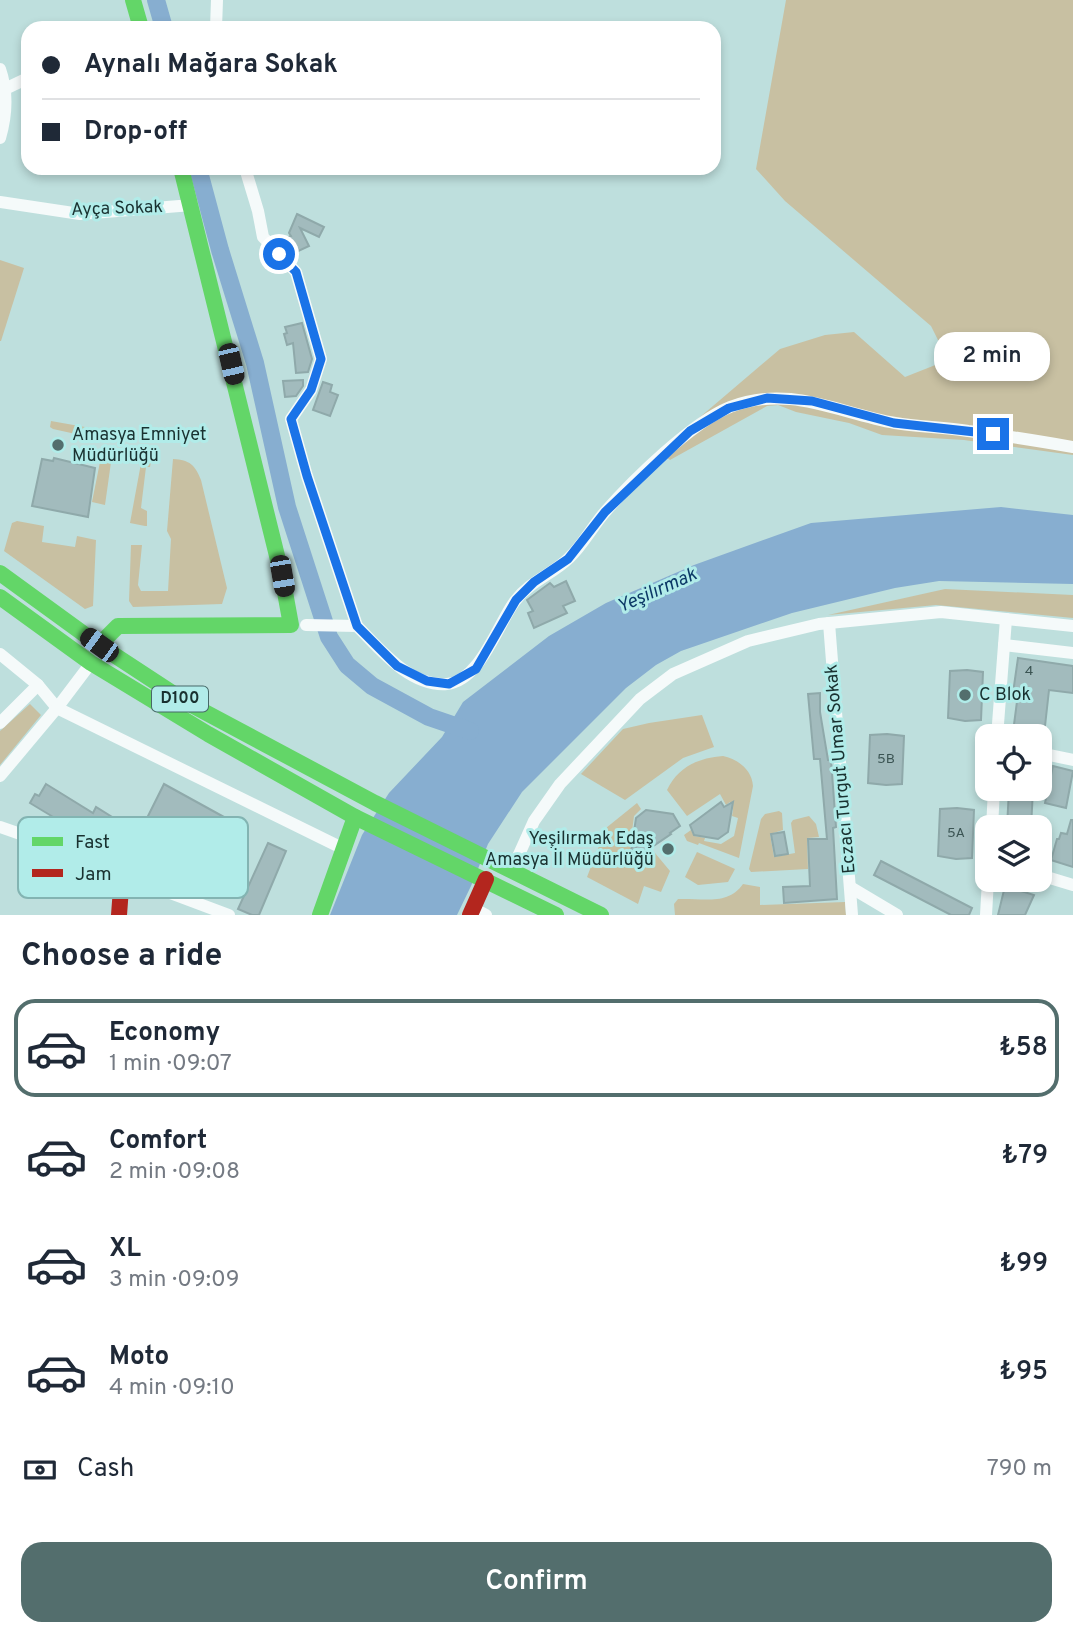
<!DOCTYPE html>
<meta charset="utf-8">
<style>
:root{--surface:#fff;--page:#f6f6f7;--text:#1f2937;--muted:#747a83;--line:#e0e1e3;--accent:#536e6d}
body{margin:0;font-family:Overpass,sans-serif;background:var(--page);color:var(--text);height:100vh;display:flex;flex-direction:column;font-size:26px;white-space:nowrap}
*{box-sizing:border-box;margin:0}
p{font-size:23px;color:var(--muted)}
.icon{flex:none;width:38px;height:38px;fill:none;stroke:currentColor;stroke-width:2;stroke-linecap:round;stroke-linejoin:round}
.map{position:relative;height:915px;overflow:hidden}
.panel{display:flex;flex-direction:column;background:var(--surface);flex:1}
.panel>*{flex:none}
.banner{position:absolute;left:21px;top:21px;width:700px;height:154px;border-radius:21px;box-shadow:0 4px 10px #0003;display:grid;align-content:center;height:154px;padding:0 21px;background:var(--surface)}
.tools{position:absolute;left:975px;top:724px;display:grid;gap:14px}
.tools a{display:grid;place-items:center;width:77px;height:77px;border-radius:14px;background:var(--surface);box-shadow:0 4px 10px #0003;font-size:35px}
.end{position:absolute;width:32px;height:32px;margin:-16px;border:9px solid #1a73e8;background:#fff;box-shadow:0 0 0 4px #fff}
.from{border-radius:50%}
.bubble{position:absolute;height:49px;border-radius:21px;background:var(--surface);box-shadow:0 4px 10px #0003;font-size:23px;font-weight:600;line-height:49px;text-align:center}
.car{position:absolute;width:21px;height:42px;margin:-21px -10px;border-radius:9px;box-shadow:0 0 5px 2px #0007;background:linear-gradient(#222 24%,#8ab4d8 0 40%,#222 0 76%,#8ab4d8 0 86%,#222 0)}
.banner b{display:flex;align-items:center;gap:24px;height:66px;font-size:26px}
.banner b+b{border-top:2px solid var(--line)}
.banner i{width:18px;height:18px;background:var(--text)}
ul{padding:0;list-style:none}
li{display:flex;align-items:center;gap:21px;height:98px;margin:0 14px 10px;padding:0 7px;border:4px solid transparent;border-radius:21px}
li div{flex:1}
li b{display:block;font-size:26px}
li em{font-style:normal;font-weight:600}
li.active{border-color:var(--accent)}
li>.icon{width:63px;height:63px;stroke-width:1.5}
h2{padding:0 21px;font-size:32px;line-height:84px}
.pay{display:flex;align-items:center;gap:18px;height:77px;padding:0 21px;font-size:26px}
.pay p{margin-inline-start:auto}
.cta{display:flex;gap:14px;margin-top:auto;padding:14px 21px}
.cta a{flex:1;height:80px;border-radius:21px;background:var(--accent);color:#fff;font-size:28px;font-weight:600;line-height:80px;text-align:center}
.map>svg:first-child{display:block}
</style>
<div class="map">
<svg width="1073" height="915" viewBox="0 0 1073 915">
<rect width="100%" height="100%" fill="#bedfdd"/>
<g fill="#c8c0a2">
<polygon points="786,0 1073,0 1073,455 964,440 882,435 849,423 796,412 778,405 767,406 670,460 659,452 780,349 825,335 854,332 905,377 948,360 931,326 785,201 756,169"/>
<polygon points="0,260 24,268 1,341 0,341"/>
<polygon points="51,421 113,432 117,436 117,440 112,442 53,429 50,427"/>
<polygon points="105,450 112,455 105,505 92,502 101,457"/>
<polygon points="142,458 151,461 150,467 146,467 141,508 147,511 147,526 145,526 130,523"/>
<path d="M173,459c17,1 22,6 28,21l26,108 -5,16 -89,3 -4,-6 2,-56h11l-4,40 3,6h27l3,-52 -4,-8z"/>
<polygon points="17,521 44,526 42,542 75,547 77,536 96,540 93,606 85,609 4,551 12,523"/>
<polygon points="945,589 1073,595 1073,618 936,605 828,615"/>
<polygon points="30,704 41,715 0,765 0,731"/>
<polygon points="702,715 714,747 683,758 625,800 581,774 623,729 649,723"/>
<path d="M723,756c15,3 29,14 30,30l-14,72 -40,-15 -1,2 -11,-4 -3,-6 7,-5 3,6 11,2 -1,3 17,3 13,-8 4,-18 -6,-2 1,-6 -3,-8 -4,3 -6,-11 -33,22 -20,-26c11,-23 31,-32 56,-34z"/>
<polygon points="637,803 641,809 634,816 630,847 638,858 648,852 651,856 655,853 670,871 661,892 644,886 638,904 587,877 606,828"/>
<polygon points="779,811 782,813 783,830 770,834 774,857 795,853 791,823 793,820 809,816 816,824 819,837 807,838 808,869 751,872 749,869 761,819 765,814"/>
<polygon points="198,847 238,864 224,899 154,869 166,848 189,852"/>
<polygon points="697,852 735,869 728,882 698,885 685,877"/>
<path d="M743,884l17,3v18l85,-3 1,13h-171l-1,-11 4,-5c24,-1 50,7 65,-15z"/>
</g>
<polygon fill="#87aed0" points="1001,507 1073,515 1073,584 939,581 895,588 792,613 681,651 656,665 626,688 522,792 488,844 471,886 457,915 330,915 362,835 389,793 442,737 463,702 549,636 606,603 694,565 811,523"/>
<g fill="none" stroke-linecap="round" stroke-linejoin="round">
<g stroke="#87aed0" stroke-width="18">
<polyline points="156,0 164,28"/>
<polyline points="198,168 220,250 255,363 287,507 329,637 347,665 372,686 429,717 470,731"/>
</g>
</g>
<g fill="#a2bbbd" stroke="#8fa9aa" stroke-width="2">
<polygon points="297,214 324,227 319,237 300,228 309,246 292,254 284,239 291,236 289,233"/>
<polygon points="302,323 312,359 308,372 296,373 293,343 287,345 284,334 287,333 285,327"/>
<polygon points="303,380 303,386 296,396 285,397 283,381"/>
<polygon points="323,382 332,385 330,392 338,395 330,416 313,410"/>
<polygon points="54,458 95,468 88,517 32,506 42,459 53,461"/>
<polygon points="566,581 575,601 563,606 567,613 534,628 528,613 533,611 527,600 550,583 554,587"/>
<polygon points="1018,658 1073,666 1073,693 1049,690 1044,735 1013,732 1018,694 1013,693"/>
<polygon points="967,670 983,672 981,720 965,721 948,718 950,671"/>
<polygon points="820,693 820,712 828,760 831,760 836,827 833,828 837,899 784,903 783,887 810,886 808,839 827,839 820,759 814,759 808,694"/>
<polygon points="887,734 904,736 902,784 886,785 868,783 870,735"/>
<polygon points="1053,766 1073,771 1066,808 1045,803"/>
<polygon points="46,784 93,813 96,807 125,825 111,847 86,831 83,835 30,803 35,794 39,796"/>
<polygon points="164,784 244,828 235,845 198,826 188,846 144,824"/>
<polygon points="1011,789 1033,789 1031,828 1007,827 1009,790"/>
<polygon points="721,802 724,807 733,802 728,832 718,839 694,835 690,825"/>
<polygon points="957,808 974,810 972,858 956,859 938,856 940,809"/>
<polygon points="646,810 673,814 680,826 670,833 671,834 640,855 636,848 631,852 636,818"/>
<polygon points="1071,820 1073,820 1073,867 1051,860 1057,839 1059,839 1061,833 1067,834"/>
<polygon points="784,832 788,854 775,856 771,834"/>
<polygon points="268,843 286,851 259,915 252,915 238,909"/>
<polygon points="881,861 972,908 969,915 951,915 874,875"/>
<polygon points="1005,886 1034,895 1025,915 998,915"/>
</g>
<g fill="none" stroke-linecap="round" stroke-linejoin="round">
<g stroke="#f5fafa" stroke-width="12">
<polyline points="216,28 217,0"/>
<path d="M0,69c8,23 7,45 0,69"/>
<polyline points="7,88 28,78"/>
<polyline points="245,168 258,211 263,237 296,272 321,359 311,390 291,419 307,476 357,626"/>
<polyline points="0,202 80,214 192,205"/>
<polyline points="829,623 852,915"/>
<path d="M306,625l51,1c24,24 53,61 90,58 33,-3 51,-60 68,-83 15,-20 38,-27 54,-43 14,-13 23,-31 36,-46 28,-32 86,-89 125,-105 59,-23 108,6 165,16 24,4 49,4 73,8 35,4 70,10 105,16"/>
<polyline points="1004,645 1073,653"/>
<polyline points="0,654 38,685 57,708 344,849"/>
<polyline points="0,723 38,685"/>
<polyline points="997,737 1006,619"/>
<polyline points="1040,753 1073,760"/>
<polyline points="0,776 57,708 91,663"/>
<polyline points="0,827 69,851 122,875 229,915"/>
<polyline points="992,828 994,789"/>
<polyline points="512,870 534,821 560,784 640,699 673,674 748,641 819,624 941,612 1073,626"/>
<polyline points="1040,875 1073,885"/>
<polyline points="850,887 897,915"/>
<polyline points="473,908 486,915"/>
<polyline points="986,915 988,880"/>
</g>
<g stroke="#63d668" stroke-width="16">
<polyline points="133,0 141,28"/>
<polyline points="0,573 99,645 186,702 375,803 601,915"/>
<polyline points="0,597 91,663 208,734 355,817 556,915"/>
<polyline points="99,645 118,626 291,625 282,576 181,168"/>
<polyline points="320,915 355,817"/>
</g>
<g stroke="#b3261e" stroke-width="16">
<polyline points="119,915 122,875"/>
<polyline points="470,915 486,879"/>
</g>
</g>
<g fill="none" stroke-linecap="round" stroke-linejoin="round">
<polyline stroke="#1a73e8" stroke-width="9" points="279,254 296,272 321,359 311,390 291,419 307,476 357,626 397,666 427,681 449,684 476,669 516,600 534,582 568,559 605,512 690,431 729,408 767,398 812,401 894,423 993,434"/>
</g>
<g fill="#536e6d" stroke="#b1ece9" stroke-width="2.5">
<circle cx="58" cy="445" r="7"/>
<circle cx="965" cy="695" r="7"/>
<circle cx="668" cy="849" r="7"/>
</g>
<g text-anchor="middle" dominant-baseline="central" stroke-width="6" stroke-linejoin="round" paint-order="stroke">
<g font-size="14" fill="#3b5453">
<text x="1029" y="671">4</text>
<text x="886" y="759">5B</text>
<text x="956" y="833">5A</text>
</g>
<rect fill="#b1ece9" stroke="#476968" stroke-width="2" x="152" y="686.5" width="56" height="25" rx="5"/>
<g font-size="16" font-weight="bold" fill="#193130">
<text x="180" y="699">D100</text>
</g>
<g font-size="18" fill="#193130" stroke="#b1ece9">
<text transform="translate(117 209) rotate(-2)">Ayça Sokak</text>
<text transform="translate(841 769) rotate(-95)">Eczacı Turgut Umar Sokak</text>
</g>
<g font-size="18" fill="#193130" stroke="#b1ece9" text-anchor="start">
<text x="72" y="435">Amasya Emniyet<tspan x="72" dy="21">Müdürlüğü</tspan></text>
<text x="979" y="695">C Blok</text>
<text x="654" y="839" text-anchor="end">Yeşilırmak Edaş<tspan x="654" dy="21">Amasya İl Müdürlüğü</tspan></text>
</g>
<g font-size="19" font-style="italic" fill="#0b3866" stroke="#b1ece9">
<text transform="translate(657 591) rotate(-24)">Yeşilırmak</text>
</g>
</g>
<rect x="18" y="817" width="230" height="81" rx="10" fill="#b1ece9" stroke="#83b4b2" stroke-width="2"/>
<rect x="32" y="837" width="31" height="9" fill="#63d668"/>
<rect x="32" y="869" width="31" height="8" fill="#b3261e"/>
<g font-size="19" fill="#193130">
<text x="75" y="848">Fast</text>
<text x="75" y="880">Jam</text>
</g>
</svg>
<div class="tools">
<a><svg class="icon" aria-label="locate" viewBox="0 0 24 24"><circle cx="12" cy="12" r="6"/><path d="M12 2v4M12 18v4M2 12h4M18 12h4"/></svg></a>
<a><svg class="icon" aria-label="layers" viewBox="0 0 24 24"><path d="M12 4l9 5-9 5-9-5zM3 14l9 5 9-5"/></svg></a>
</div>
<i class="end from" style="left:279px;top:254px"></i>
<i class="end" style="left:993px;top:434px"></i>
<div class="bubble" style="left:934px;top:332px;width:116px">2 min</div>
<i class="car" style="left:231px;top:364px;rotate:167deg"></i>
<i class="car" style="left:282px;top:576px;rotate:170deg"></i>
<i class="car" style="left:99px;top:645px;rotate:306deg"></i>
<div class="banner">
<b><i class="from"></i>Aynalı Mağara Sokak</b>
<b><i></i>Drop-off</b>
</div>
</div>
<section class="panel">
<h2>Choose a ride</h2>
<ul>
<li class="active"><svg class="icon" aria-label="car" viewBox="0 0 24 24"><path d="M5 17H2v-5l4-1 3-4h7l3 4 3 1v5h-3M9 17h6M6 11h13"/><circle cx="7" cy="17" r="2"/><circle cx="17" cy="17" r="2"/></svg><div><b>Economy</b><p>1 min · 09:07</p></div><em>₺58</em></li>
<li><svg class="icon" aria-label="car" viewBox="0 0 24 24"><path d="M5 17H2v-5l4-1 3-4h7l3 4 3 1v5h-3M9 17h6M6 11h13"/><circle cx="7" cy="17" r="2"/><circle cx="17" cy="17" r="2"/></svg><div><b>Comfort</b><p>2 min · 09:08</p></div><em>₺79</em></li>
<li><svg class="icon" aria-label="car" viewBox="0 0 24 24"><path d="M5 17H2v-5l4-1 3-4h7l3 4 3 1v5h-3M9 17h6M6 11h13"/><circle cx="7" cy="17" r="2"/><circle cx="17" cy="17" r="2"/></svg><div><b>XL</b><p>3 min · 09:09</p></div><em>₺99</em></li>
<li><svg class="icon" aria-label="car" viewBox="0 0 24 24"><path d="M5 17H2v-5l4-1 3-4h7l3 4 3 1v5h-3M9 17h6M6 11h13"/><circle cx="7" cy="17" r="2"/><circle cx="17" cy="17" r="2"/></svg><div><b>Moto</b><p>4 min · 09:10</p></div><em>₺95</em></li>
</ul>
<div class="pay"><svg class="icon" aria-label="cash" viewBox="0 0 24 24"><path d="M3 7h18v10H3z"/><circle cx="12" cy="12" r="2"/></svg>Cash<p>790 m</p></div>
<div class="cta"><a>Confirm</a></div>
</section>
